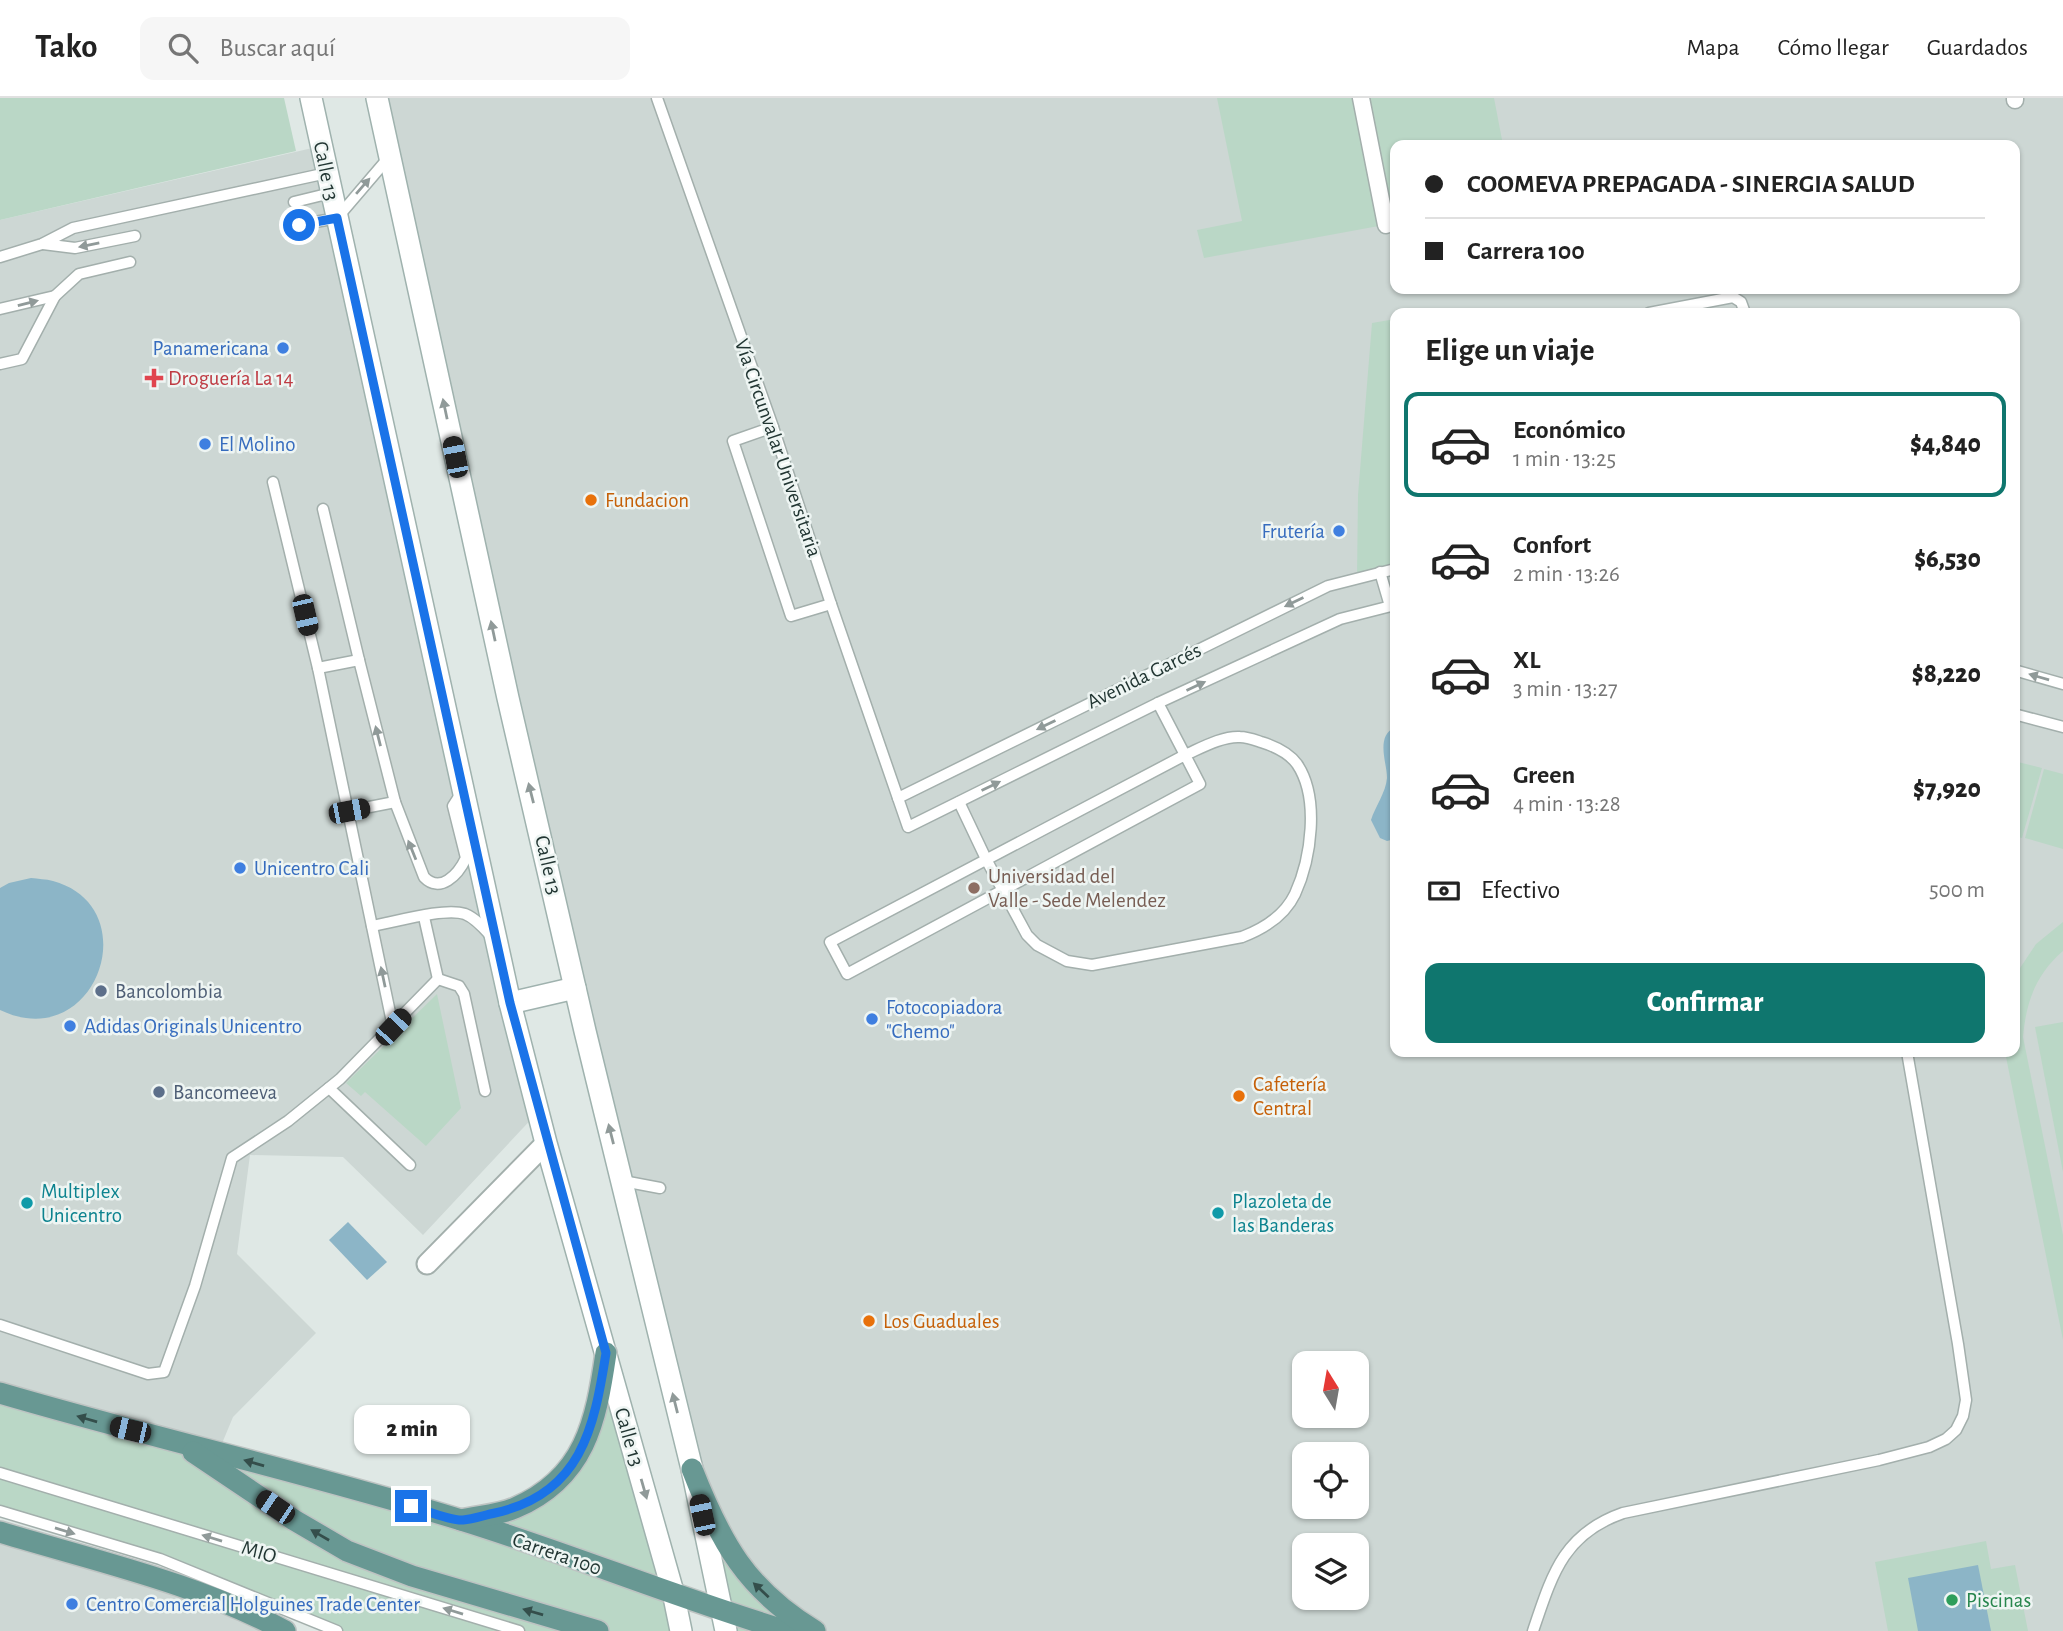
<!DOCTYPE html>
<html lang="es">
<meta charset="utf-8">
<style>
:root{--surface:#fff;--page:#f6f6f6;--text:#222;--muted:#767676;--line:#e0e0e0;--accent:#0f766e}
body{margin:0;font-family:"Alegreya Sans",sans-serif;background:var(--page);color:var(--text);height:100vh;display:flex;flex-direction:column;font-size:26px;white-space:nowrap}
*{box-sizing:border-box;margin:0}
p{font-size:23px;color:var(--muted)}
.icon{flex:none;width:38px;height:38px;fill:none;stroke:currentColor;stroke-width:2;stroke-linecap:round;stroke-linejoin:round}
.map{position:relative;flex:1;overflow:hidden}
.sheet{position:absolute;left:1390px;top:210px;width:630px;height:749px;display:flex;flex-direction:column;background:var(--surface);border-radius:14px;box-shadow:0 2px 5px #0004}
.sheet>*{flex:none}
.top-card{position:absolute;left:1390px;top:42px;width:630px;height:154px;border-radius:14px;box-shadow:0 2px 5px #0004;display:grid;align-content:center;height:154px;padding:0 35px;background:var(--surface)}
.needle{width:46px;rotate:349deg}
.fabs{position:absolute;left:1292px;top:1253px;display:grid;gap:14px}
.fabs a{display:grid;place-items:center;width:77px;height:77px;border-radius:14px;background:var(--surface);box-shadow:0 2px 5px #0004;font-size:35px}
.end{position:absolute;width:32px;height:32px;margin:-16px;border:9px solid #1a73e8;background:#fff;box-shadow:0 0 0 4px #fff}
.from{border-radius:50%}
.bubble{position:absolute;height:49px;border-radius:14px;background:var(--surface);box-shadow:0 2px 5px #0004;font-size:23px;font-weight:800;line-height:49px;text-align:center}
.car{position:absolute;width:21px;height:42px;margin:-21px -10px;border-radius:9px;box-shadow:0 0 5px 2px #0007;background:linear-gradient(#222 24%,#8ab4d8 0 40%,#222 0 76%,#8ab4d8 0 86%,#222 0)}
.top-card b{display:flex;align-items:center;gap:24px;height:66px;font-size:26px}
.top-card b+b{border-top:2px solid var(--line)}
.top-card i{width:18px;height:18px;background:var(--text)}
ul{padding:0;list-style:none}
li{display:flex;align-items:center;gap:21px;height:105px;margin:0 14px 10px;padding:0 21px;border:4px solid transparent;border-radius:14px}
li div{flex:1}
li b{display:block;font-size:26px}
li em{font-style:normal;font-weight:800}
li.current{border-color:var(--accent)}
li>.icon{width:63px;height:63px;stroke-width:1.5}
h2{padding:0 35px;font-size:32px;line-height:84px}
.pay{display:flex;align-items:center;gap:18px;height:77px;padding:0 35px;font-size:26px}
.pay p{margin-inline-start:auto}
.primary-button{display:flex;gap:14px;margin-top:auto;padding:14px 35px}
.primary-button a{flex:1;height:80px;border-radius:14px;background:var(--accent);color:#fff;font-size:28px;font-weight:800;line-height:80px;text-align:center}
header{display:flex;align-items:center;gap:42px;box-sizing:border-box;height:98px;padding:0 35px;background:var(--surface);border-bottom:2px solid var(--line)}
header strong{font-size:33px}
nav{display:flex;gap:38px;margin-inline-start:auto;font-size:24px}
.search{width:490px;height:63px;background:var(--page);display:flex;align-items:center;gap:18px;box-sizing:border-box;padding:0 24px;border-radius:14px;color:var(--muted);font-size:26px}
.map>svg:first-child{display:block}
</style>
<header>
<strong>Tako</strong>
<div class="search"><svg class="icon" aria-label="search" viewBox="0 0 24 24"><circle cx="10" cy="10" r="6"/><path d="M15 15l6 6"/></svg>Buscar aquí</div>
<nav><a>Mapa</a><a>Cómo llegar</a><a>Guardados</a></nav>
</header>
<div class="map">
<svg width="2063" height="1533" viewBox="0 0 2063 1533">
<rect width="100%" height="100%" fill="#dfe8e5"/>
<g fill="#cdd7d4" fill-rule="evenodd">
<path d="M377,0h1686v1533h-1248l-27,-17 -80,-104zM1395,47h619v144h-619zM1395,215h619v739h-619zM1304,1265h52v53h-52zM1304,1356h52v53h-52zM1304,1447h52v53h-52z"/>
<polygon points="321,48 538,1014 423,1137 343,1059 250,1057 237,1156 316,1235 233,1319 218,1355 0,1295 0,122"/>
<polygon points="0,1434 151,1479 275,1533 0,1533"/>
</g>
<g fill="#bad7c6">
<polygon points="0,0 284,0 296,53 0,122"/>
<polygon points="1217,0 1494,0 1503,47 1395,47 1395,125 1204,160 1197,132 1242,123"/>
<polygon points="1395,221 1395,471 1357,480 1358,397 1372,225"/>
<polygon points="2014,663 2042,670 2022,740 2014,738"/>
<polygon points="2044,671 2063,676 2063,751 2025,740"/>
<path d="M2063,824v29c-27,23 -37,51 -40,86l40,198v105l-58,-288h9v-75l22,-33z"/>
<polygon points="437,896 461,1010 426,1048 365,994 361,998 346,985"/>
<polygon points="2063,924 2063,1074 2035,929"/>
<polygon points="606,1255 681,1533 337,1533 160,1461 0,1413 0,1295 461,1422 512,1411 566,1376"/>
<polygon points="708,1412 727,1450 815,1533 726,1533"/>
<polygon points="1986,1443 1991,1471 2015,1467 2028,1533 1888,1533 1875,1464"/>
</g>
<g fill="#8cb5c7">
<path d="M1395,629v112l-8,2 -7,-3 -9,-18c4,-13 15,-28 16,-42 0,-16 -12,-41 8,-51z"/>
<path d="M31,780c7,1 15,1 22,3 95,26 43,175 -53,129v-122l9,-5z"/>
<polygon points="348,1124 387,1164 367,1182 329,1142"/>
<polygon points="1978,1467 1991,1533 1918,1533 1908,1480"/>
</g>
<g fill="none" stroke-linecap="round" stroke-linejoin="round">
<g stroke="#a3afac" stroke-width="13">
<g id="service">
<polyline points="657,0 773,329 831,506 908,729 1158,605 1340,521 1395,507"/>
<polyline points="294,104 331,95"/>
<polyline points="299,127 337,120 390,58"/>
<polyline points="43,146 75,150 135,138"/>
<polyline points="0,159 42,146 73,130 327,75"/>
<polyline points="0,211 55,198"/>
<polyline points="1649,215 1733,199 1741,204 1745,215"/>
<polyline points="0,266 22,261 55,198 79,176 130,164"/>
<polyline points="773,329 733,343 791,518 831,506"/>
<polyline points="273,384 318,570 393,929"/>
<polyline points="323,411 359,562"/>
<polyline points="1380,474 1390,508"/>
<path d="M318,570l41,-8 36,142 29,75c16,17 34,-2 42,-19l-13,-52 9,-14"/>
<polyline points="2014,572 2063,586"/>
<polyline points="2014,616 2063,629"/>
<polygon points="1185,657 1200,686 847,876 830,844"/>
<polyline points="898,700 1328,488 1395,471"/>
<path d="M959,704l28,59 40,74 10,10 30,16 25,4 150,-28c21,-8 43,-22 53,-43 16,-35 25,-96 2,-130 -8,-11 -23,-18 -36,-22 -6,-2 -14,-5 -21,-5 -18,-1 -39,11 -55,18l-27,-52"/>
<polyline points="349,713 395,704"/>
<polyline points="424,819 438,881"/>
<path d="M372,828c23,-4 73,-19 93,-12 10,4 18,13 25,21"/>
<polyline points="438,881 459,888 464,896 485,993"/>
<polyline points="329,990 410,1067"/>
<polyline points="623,1083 660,1090"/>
<polyline points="0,1227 148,1276 164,1274 195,1188 232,1060 288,1023 340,981 438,881"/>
<polyline points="0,1375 519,1533"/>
<polyline points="0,1413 160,1461 337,1533"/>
<path d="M1533,1533c19,-56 30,-97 90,-118l256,-53 50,-13 17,-8 10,-9 7,-14 3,-16 -8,-56 -51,-292"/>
</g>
</g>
<g stroke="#a3afac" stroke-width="19">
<g id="pedestrian">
<polyline points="1361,0 1386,127"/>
<polyline points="2015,0 2015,2"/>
</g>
</g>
<g stroke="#a3afac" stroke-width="23">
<polyline id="minor" points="427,1166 546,1045"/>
</g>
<g stroke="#9fb2ae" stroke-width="24">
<g id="secondary">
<polyline points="311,0 510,905 546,1045 673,1494 681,1533"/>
<polyline points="377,0 508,600 585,933 692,1371 726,1533"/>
<polyline points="510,905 575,890"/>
</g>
</g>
<g stroke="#bdc3c2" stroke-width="24">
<g id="primary">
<path d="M0,1295c153,45 309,80 461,127 110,34 216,78 326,111"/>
<polyline points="193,1354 294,1422 347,1453 412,1478 598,1533"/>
<path d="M692,1371c29,74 54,120 123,162"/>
<path d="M461,1422c18,-4 38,-5 54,-12 70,-30 81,-86 91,-155"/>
<path d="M0,1434c95,29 197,51 285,99"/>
</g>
</g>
<use href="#service" stroke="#fff" stroke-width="10"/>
<use href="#pedestrian" stroke="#fff" stroke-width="16"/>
<use href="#minor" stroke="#fff" stroke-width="19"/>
<use href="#secondary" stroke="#fff" stroke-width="21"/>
<use href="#primary" stroke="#689893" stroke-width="21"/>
</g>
<defs><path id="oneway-solid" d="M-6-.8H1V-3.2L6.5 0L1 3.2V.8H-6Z" transform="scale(1.75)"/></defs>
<g fill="#909a99">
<use href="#oneway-solid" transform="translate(363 88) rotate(-49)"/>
<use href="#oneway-solid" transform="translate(89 147) rotate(169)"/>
<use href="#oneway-solid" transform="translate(28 205) rotate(-14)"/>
<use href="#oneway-solid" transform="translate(445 311) rotate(-102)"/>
<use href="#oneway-solid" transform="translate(1294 504) rotate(154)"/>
<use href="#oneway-solid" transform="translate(493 533) rotate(-102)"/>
<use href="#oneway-solid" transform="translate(2039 579) rotate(-164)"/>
<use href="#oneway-solid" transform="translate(1196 588) rotate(-25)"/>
<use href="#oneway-solid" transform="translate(1046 627) rotate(154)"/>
<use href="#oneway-solid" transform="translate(378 638) rotate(-104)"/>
<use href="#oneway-solid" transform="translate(991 688) rotate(-26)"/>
<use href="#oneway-solid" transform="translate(531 695) rotate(-104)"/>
<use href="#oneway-solid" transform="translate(412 752) rotate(-112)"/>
<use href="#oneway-solid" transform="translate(383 879) rotate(-102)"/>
<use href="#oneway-solid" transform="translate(611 1036) rotate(-104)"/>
<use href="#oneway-solid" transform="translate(675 1305) rotate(-104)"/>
<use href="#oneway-solid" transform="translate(644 1391) rotate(74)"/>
<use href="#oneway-solid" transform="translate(65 1433) rotate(17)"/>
<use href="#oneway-solid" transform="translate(212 1440) rotate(-163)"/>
<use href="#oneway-solid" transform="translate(453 1513) rotate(-163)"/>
</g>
<g fill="#344e4b">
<use href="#oneway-solid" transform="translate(87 1321) rotate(-164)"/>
<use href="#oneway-solid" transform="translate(254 1365) rotate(-164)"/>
<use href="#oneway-solid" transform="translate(320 1437) rotate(-150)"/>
<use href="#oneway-solid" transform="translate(761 1492) rotate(-137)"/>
<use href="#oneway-solid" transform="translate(533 1514) rotate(-164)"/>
</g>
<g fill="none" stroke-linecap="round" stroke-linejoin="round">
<path stroke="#1a73e8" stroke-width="9" d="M299,127l38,-7 173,785 96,350c-12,76 -25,141 -111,160 -10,2 -22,6 -32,7 -13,1 -38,-10 -52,-14"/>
</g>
<g fill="#3f7fe0" stroke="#eef5f3" stroke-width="2.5">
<circle cx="283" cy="250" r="7"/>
<circle cx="205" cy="346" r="7"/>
<circle cx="1339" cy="433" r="7"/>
<circle cx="240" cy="770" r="7"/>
<circle cx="872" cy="921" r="7"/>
<circle cx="70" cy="928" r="7"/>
<circle cx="72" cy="1506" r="7"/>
</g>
<path fill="#e0444e" stroke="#eef5f3" stroke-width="2.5" d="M150.5 269.5h7v7h7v7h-7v7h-7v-7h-7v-7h7z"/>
<g fill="#e8710a" stroke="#eef5f3" stroke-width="2.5">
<circle cx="591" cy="402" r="7"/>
<circle cx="1239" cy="998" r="7"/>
<circle cx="869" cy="1223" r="7"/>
</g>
<circle fill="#8d6e63" stroke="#eef5f3" stroke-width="2.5" cx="974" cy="790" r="7"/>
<g fill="#5c6f8a" stroke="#eef5f3" stroke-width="2.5">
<circle cx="101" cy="893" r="7"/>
<circle cx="159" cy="994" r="7"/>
</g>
<g fill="#0f9aa8" stroke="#eef5f3" stroke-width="2.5">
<circle cx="27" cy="1105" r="7"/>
<circle cx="1218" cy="1115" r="7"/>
</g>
<circle fill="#2e9e5b" stroke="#eef5f3" stroke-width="2.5" cx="1952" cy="1502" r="7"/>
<g text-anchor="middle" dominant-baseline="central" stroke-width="5" stroke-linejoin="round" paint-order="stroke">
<g font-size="21" fill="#223633" stroke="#eef5f3">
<text transform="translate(326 73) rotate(78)">Calle 13</text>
<text transform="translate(778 350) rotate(71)">Vía Circunvalar Universitaria</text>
<text transform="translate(1144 578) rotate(-26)">Avenida Garcés</text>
<text transform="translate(548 767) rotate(77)">Calle 13</text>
<text transform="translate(629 1339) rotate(74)">Calle 13</text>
<text transform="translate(259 1454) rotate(17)">MIO</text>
<text transform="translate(557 1456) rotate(19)">Carrera 100</text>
</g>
<g font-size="21" fill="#366cbe" stroke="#eef5f3" text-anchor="start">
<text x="269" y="250" text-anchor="end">Panamericana</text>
<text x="219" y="346">El Molino</text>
<text x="1325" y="433" text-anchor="end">Frutería</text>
<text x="254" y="770">Unicentro Cali</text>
<text x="886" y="909">Fotocopiadora<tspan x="886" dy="24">"Chemo"</tspan></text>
<text x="84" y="928">Adidas Originals Unicentro</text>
<text x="86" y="1506">Centro Comercial Holguines Trade Center</text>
</g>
<g font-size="21" fill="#be3a42" stroke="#eef5f3" text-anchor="start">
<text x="168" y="280">Droguería La 14</text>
</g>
<g font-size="21" fill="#c56008" stroke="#eef5f3" text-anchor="start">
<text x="605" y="402">Fundacion</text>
<text x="1253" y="986">Cafetería<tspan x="1253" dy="24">Central</tspan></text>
<text x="883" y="1223">Los Guaduales</text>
</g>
<g font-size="21" fill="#785e54" stroke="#eef5f3" text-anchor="start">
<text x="988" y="778">Universidad del<tspan x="988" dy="24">Valle - Sede Melendez</tspan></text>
</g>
<g font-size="21" fill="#4e5e75" stroke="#eef5f3" text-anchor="start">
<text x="115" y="893">Bancolombia</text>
<text x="173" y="994">Bancomeeva</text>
</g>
<g font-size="21" fill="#0d838f" stroke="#eef5f3" text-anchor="start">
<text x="41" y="1093">Multiplex<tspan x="41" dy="24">Unicentro</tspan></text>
<text x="1232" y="1103">Plazoleta de<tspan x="1232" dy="24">las Banderas</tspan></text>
</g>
<g font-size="21" fill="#27864d" stroke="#eef5f3" text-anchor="start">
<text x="1966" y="1502">Piscinas</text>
</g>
</g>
</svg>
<div class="fabs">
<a><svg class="needle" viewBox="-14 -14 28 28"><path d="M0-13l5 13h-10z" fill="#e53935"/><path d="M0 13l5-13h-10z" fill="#767676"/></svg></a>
<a><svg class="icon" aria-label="locate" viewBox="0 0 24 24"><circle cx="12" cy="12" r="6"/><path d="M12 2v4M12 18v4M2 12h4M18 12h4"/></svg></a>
<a><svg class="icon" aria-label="layers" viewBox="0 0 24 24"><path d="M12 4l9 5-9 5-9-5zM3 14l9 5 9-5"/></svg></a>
</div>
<i class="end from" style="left:299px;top:127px"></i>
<i class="end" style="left:411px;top:1408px"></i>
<div class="bubble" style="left:354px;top:1307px;width:116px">2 min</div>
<i class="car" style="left:455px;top:359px;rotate:349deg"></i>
<i class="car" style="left:305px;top:517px;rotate:167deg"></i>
<i class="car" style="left:349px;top:713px;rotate:79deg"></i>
<i class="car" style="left:393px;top:929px;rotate:43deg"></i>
<i class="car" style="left:130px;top:1332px;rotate:283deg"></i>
<i class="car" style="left:275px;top:1409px;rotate:304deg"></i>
<i class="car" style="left:702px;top:1417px;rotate:348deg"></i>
<div class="top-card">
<b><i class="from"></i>COOMEVA PREPAGADA - SINERGIA SALUD</b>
<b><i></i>Carrera 100</b>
</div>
<section class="sheet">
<h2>Elige un viaje</h2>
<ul>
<li class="current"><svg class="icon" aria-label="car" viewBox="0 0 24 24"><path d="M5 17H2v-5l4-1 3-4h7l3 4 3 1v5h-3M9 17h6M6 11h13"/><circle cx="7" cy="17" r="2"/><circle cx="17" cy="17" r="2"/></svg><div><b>Económico</b><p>1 min · 13:25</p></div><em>$4,840</em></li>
<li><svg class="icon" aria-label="car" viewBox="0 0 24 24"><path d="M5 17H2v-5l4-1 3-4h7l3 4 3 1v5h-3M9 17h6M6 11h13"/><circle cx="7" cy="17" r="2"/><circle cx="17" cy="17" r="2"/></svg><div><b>Confort</b><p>2 min · 13:26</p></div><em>$6,530</em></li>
<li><svg class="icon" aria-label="car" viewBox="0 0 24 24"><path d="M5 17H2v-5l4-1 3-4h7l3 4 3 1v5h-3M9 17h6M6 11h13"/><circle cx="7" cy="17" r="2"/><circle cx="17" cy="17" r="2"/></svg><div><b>XL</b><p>3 min · 13:27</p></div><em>$8,220</em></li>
<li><svg class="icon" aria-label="car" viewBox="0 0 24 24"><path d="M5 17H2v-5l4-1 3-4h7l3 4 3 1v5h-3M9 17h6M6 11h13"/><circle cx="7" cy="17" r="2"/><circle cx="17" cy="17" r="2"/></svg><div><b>Green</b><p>4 min · 13:28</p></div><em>$7,920</em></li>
</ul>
<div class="pay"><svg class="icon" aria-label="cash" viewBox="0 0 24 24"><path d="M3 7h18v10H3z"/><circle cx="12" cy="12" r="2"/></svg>Efectivo<p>500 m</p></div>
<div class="primary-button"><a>Confirmar</a></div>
</section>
</div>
